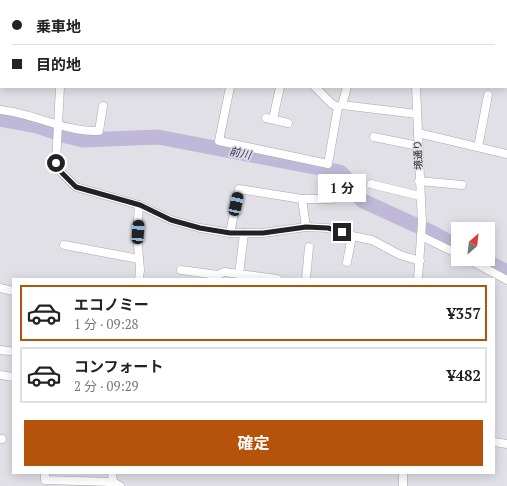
<!DOCTYPE html>
<html lang="ja">
<meta charset="utf-8">
<style>
:root{--surface:#fff;--page:#f6f6f6;--text:#222;--muted:#767676;--line:#e0e0e0;--accent:#b45309}
body{margin:0;font-family:"PT Serif","Noto Sans JP",serif;background:var(--page);color:var(--text);height:100vh;display:flex;flex-direction:column;font-size:15px;white-space:nowrap}
*{box-sizing:border-box;margin:0}
p{font-size:13px;color:var(--muted)}
.icon{flex:none;width:22px;height:22px;fill:none;stroke:currentColor;stroke-width:2;stroke-linecap:round;stroke-linejoin:round}
.map{position:relative;flex:1;overflow:hidden}
.drawer{position:absolute;left:12px;top:278px;width:483px;height:196px;display:flex;flex-direction:column;background:var(--surface);border-radius:0px;box-shadow:0 2px 10px #0003}
.drawer>*{flex:none}
.top-card{position:absolute;left:0px;top:0px;width:507px;height:88px;box-shadow:0 2px 10px #0003;display:grid;align-content:center;height:88px;padding:0 12px;background:var(--surface)}
.needle{width:26px;rotate:28deg}
.tools{position:absolute;left:451px;top:222px;display:grid;gap:8px}
.tools a{display:grid;place-items:center;width:44px;height:44px;border-radius:0px;background:var(--surface);box-shadow:0 2px 10px #0003;font-size:20px}
.end{position:absolute;width:18px;height:18px;margin:-9px;border:5px solid #222224;background:#fff;box-shadow:0 0 0 2px #fff}
.from{border-radius:50%}
.bubble{position:absolute;height:28px;border-radius:0px;background:var(--surface);box-shadow:0 2px 10px #0003;font-size:13px;font-weight:700;line-height:28px;text-align:center}
.car{position:absolute;width:12px;height:24px;margin:-12px -6px;border-radius:5px;box-shadow:0 0 3px 1px #0007;background:linear-gradient(#222 24%,#8ab4d8 0 40%,#222 0 76%,#8ab4d8 0 86%,#222 0)}
.top-card b{display:flex;align-items:center;gap:14px;height:38px;font-size:15px}
.top-card b+b{border-top:1px solid var(--line)}
.top-card i{width:10px;height:10px;background:var(--text)}
ul{padding:7px 0 0;list-style:none}
li{display:flex;align-items:center;gap:12px;height:56px;margin:0 8px 6px;padding:0 4px;border:2px solid var(--line);border-radius:0px}
li div{flex:1}
li b{display:block;font-size:15px}
li em{font-style:normal;font-weight:700}
li.selected{border-color:var(--accent)}
li>.icon{width:36px;height:36px;stroke-width:1.5}
.button{display:flex;gap:8px;margin-top:auto;padding:8px 12px}
.button a{flex:1;height:46px;border-radius:0px;background:var(--accent);color:#fff;font-size:16px;font-weight:700;line-height:46px;text-align:center}
.map>svg:first-child{display:block}
</style>
<div class="map">
<svg width="507" height="486" viewBox="0 0 507 486">
<rect width="100%" height="100%" fill="#e1e0e7"/>
<g fill="none" stroke-linecap="round" stroke-linejoin="round">
<g stroke="#bfb8d8" stroke-width="15">
<path d="M0,119l37,7 29,10 17,4 75,-3 182,35c10,8 12,20 23,29l70,32 25,14"/>
<polyline points="482,259 507,272"/>
</g>
<g stroke="#a8a7ae" stroke-width="9">
<g id="minor">
<polyline points="399,0 399,1"/>
<polyline points="79,1 79,0"/>
<polyline points="247,1 247,0"/>
<polyline points="314,1 314,0"/>
<polyline points="464,1 464,0"/>
<polyline points="0,21 1,21"/>
<polyline points="506,29 507,29"/>
<polyline points="60,87 56,163 58,169 76,187 139,205 171,220 200,228 230,233 263,233 306,227 328,228 352,236 372,240 400,255 420,261"/>
<polyline points="230,87 219,141 328,164 338,107"/>
<polyline points="315,87 332,104 338,107 342,105 417,114"/>
<polyline points="416,87 422,223 418,279"/>
<polyline points="342,105 347,87"/>
<path d="M0,110c34,3 63,22 99,21l4,-25"/>
<polyline points="266,118 288,123"/>
<polyline points="273,119 280,87"/>
<polyline points="418,133 507,154"/>
<polyline points="374,137 418,146"/>
<polyline points="478,147 488,95"/>
<polyline points="419,181 462,185"/>
<polyline points="371,184 420,196"/>
<polyline points="302,199 332,199"/>
<polyline points="230,233 239,189 302,199 306,227"/>
<polyline points="421,236 458,254"/>
<polyline points="64,245 139,259"/>
<polyline points="468,259 507,280"/>
<polyline points="347,262 352,236"/>
<polyline points="181,270 218,275 224,272 277,279"/>
<polyline points="239,274 244,233"/>
<polyline points="139,279 140,270 137,232 139,205"/>
<polyline points="306,279 309,247"/>
<polyline points="0,288 13,291"/>
<polyline points="0,350 9,351"/>
<polyline points="0,375 13,377"/>
<polyline points="0,439 2,439"/>
<polyline points="494,442 507,444"/>
<polyline points="45,473 45,480 113,482 120,486"/>
<polyline points="111,486 113,482 112,473"/>
<polyline points="403,486 403,473"/>
</g>
</g>
<use href="#minor" stroke="#fff" stroke-width="8"/>
</g>
<g fill="none" stroke-linecap="round" stroke-linejoin="round">
<polyline stroke="#222224" stroke-width="5" points="56,163 58,169 76,187 140,205 171,220 200,228 230,233 263,233 306,227 328,228 342,232"/>
</g>
<g text-anchor="middle" dominant-baseline="central" stroke-width="3" stroke-linejoin="round" paint-order="stroke">
<g font-size="10" fill="#222224" stroke="#e1e0e7">
<text transform="translate(418 155) rotate(-92)">境通り</text>
</g>
<g font-size="11" font-style="italic" fill="#3d305c" stroke="#e1e0e7">
<text transform="translate(240 153) rotate(11)">前川</text>
</g>
</g>
</svg>
<div class="tools">
<a><svg class="needle" viewBox="-14 -14 28 28"><path d="M0-13l5 13h-10z" fill="#e53935"/><path d="M0 13l5-13h-10z" fill="#767676"/></svg></a>
</div>
<i class="end from" style="left:56px;top:163px"></i>
<i class="end" style="left:342px;top:232px"></i>
<div class="bubble" style="left:318px;top:174px;width:48px">1 分</div>
<i class="car" style="left:236px;top:204px;rotate:12deg"></i>
<i class="car" style="left:138px;top:232px;rotate:4deg"></i>
<div class="top-card">
<b><i class="from"></i>乗車地</b>
<b><i></i>目的地</b>
</div>
<section class="drawer">
<ul>
<li class="selected"><svg class="icon" aria-label="car" viewBox="0 0 24 24"><path d="M5 17H2v-5l4-1 3-4h7l3 4 3 1v5h-3M9 17h6M6 11h13"/><circle cx="7" cy="17" r="2"/><circle cx="17" cy="17" r="2"/></svg><div><b>エコノミー</b><p>1 分 · 09:28</p></div><em>¥357</em></li>
<li><svg class="icon" aria-label="car" viewBox="0 0 24 24"><path d="M5 17H2v-5l4-1 3-4h7l3 4 3 1v5h-3M9 17h6M6 11h13"/><circle cx="7" cy="17" r="2"/><circle cx="17" cy="17" r="2"/></svg><div><b>コンフォート</b><p>2 分 · 09:29</p></div><em>¥482</em></li>
</ul>
<div class="button"><a>確定</a></div>
</section>
</div>
